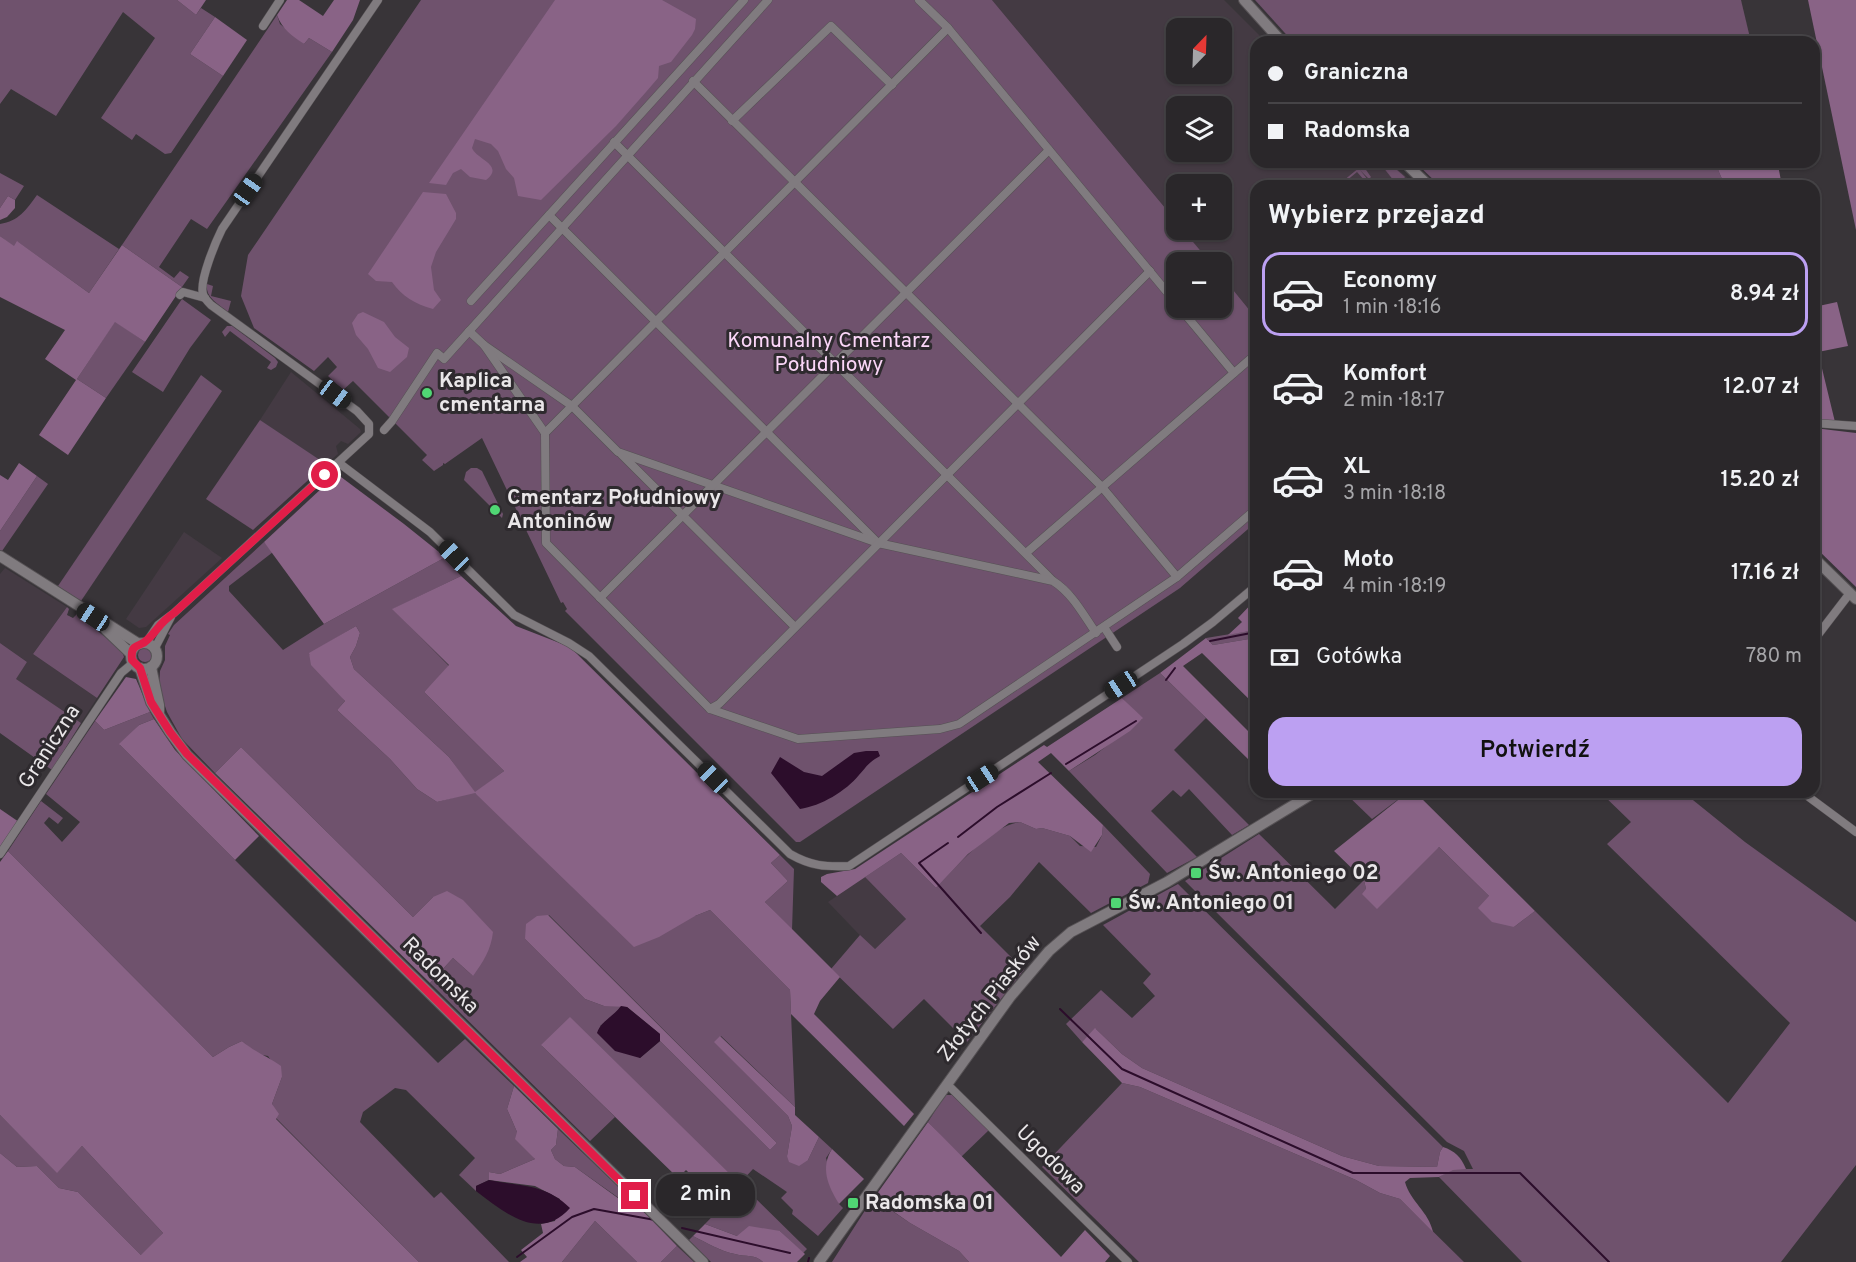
<!DOCTYPE html>
<html lang="pl">
<meta charset="utf-8">
<style>
:root{--surface:#2a272a;--page:#363336;--text:#f1f3f6;--muted:#a5a5a8;--line:#464447;--accent:#bca0f2}
body{margin:0;font-family:Overpass,sans-serif;background:var(--page);color:var(--text);height:100vh;display:flex;flex-direction:column;font-size:22px;white-space:nowrap}
*{box-sizing:border-box;margin:0}
p{font-size:20px;color:var(--muted)}
.icon{flex:none;width:33px;height:33px;fill:none;stroke:currentColor;stroke-width:2;stroke-linecap:round;stroke-linejoin:round}
.map{position:relative;flex:1;overflow:hidden}
.side{position:absolute;left:1250px;top:180px;width:570px;height:618px;display:flex;flex-direction:column;background:var(--surface);border-radius:18px;box-shadow:0 2px 4px #0004,0 0 0 2px var(--line)}
.side>*{flex:none}
.hud{position:absolute;left:1250px;top:36px;width:570px;height:132px;border-radius:18px;box-shadow:0 2px 4px #0004,0 0 0 2px var(--line);display:grid;align-content:center;height:132px;padding:0 18px;background:var(--surface)}
.needle{width:39px;rotate:23deg}
.fabs{position:absolute;left:1166px;top:18px;display:grid;gap:12px}
.fabs a{display:grid;place-items:center;width:66px;height:66px;border-radius:12px;background:var(--surface);box-shadow:0 2px 4px #0004,0 0 0 2px var(--line);font-size:30px}
.end{position:absolute;width:27px;height:27px;margin:-14px;border:8px solid #e11d48;background:#fff;box-shadow:0 0 0 3px #fff}
.from{border-radius:50%}
.bubble{position:absolute;height:42px;border-radius:18px;background:var(--surface);box-shadow:0 2px 4px #0004,0 0 0 2px var(--line);font-size:20px;font-weight:600;line-height:42px;text-align:center}
.car{position:absolute;width:18px;height:36px;margin:-18px -9px;border-radius:8px;box-shadow:0 0 4px 2px #0007;background:linear-gradient(#222 24%,#8ab4d8 0 40%,#222 0 76%,#8ab4d8 0 86%,#222 0)}
.hud b{display:flex;align-items:center;gap:21px;height:57px;font-size:22px}
.hud b+b{border-top:2px solid var(--line)}
.hud i{width:15px;height:15px;background:var(--text)}
ul{padding:0;list-style:none}
li{display:flex;align-items:center;gap:18px;height:84px;margin:0 12px 9px;padding:0 6px;border:3px solid transparent;border-radius:18px}
li div{flex:1}
li b{display:block;font-size:22px}
li em{font-style:normal;font-weight:600}
li.on{border-color:var(--accent)}
li>.icon{width:54px;height:54px;stroke-width:1.5}
h2{padding:0 18px;font-size:27px;line-height:72px}
.pay{display:flex;align-items:center;gap:15px;height:66px;padding:0 18px;font-size:22px}
.pay p{margin-inline-start:auto}
.primary-button{display:flex;gap:12px;margin-top:auto;padding:12px 18px}
.primary-button a{flex:1;height:69px;border-radius:18px;background:var(--accent);color:#111;font-size:24px;font-weight:600;line-height:69px;text-align:center}
.map>svg:first-child{display:block}
</style>
<div class="map">
<svg width="1856" height="1262" viewBox="0 0 1856 1262">
<rect width="100%" height="100%" fill="#383438"/>
<g fill="#443a43" fill-rule="evenodd">
<path d="M992,0h232l42,42h-10v120h134l26,24h-160l-1,131 -34,-42v-13h-11l-27,-32h38v-46h-45v37zM1176,28h45v46h-45zM1176,106h45v46h-45z"/>
<polygon points="291,372 360,429 361,432 348,444 341,441 336,446 338,454 326,464 260,420"/>
<polygon points="184,532 222,558 146,627 139,628 126,619"/>
<polygon points="5,568 67,607 33,654 97,698 81,723 15,679 27,662 0,643 0,574"/>
<polygon points="865,877 906,919 874,950 828,902"/>
</g>
<g fill="#6f526d" fill-rule="evenodd">
<polygon points="0,0 177,0 196,15 201,8 215,17 190,54 223,76 171,153 165,154 136,134 132,140 101,118 155,38 123,12 56,116 11,89 0,104"/>
<polygon points="421,0 992,0 1176,221 1176,230 1183,230 1210,262 1176,262 1176,308 1221,308 1221,275 1255,317 1255,523 1180,588 800,842 796,842 565,611 567,609 563,602 561,603 482,438 445,464 443,463 443,465 434,471 422,460 427,455 353,381 343,390 328,376 337,367 328,357 314,371 254,328 241,296 248,255"/>
<polygon points="1255,0 1741,0 1751,42 1293,42"/>
<polygon points="277,15 280,24 304,44 309,38 332,52 207,229 191,219 159,267 174,278 180,271 189,277 182,287 122,245"/>
<polygon points="1366,162 1370,162 1364,167 1371,177 1369,179 1360,170 1368,180 1366,182 1357,172 1340,186 1337,186"/>
<polygon points="1379,162 1388,162 1405,177 1402,181 1394,181"/>
<polygon points="1415,162 1717,162 1716,165 1725,186 1440,186"/>
<polygon points="0,173 24,186 15,200 8,196 0,208"/>
<path d="M37,195l82,54 -30,44 -71,-51 -4,5 -14,-11v-12c19,-3 26,-14 37,-29z"/>
<path d="M207,284l6,2 -2,10 20,5 -3,11c-9,-8 -23,-14 -21,-28z"/>
<polygon points="182,299 211,320 190,348 163,392 132,372"/>
<polygon points="115,321 145,342 106,398 77,379"/>
<polygon points="227,326 232,326 275,358 278,362 276,367 271,370 267,368 271,362 230,331 225,337 222,332"/>
<polygon points="201,375 222,391 81,601 58,586"/>
<polygon points="260,420 326,464 253,530 206,499"/>
<polygon points="471,468 477,468 482,471 503,514 502,518 464,480 466,472"/>
<polygon points="37,476 48,484 2,551 0,550 0,531"/>
<path d="M264,542l9,10 -44,34v5l54,59 41,-26 120,-66 17,18 -68,33 56,57 -25,26 80,79 -29,22 220,123 15,-6 80,80 5,117 -74,-71 -6,6 73,74 4,10 -5,30 21,4 11,-23 13,12 -6,9 13,46 4,4 -25,28 -26,-22 1,-4 -12,-12 6,-6 -34,-23 -13,14 67,66 -4,4 -23,-22 -43,5 -32,-12 25,-26 -6,-7 12,-11 -195,-135 74,72 -25,24 -160,-158 23,-25 20,18 -40,-79 -20,20 -172,-170 -26,26 -33,-34 -15,-27 -8,-24 1,-17 5,-11v-14l5,-11 -2,-1 6,-9zM356,626l4,7 -4,13 -6,11 4,12 95,88 25,35 -37,10 -20,-13 -27,-30 -53,-49 8,-9 -36,-47zM549,915l228,228 -7,7 -110,-109 -20,17 -40,-32 16,-13 5,-7h-17l-19,-7 -60,-60z"/>
<polygon points="67,607 69,609 67,615 73,618 77,614 122,651 124,657 97,698 33,654"/>
<polygon points="1255,630 1255,638 1213,645 1206,638"/>
<polygon points="0,643 27,662 16,679 81,723 52,770 0,733"/>
<circle cx="145" cy="655" r="7"/>
<polygon points="1160,673 1206,718 1174,750 1249,825 1232,835 1189,789 1181,797 1173,790 1151,811 1197,857 1167,873 1069,771 1095,755 1142,719 1122,698"/>
<polygon points="150,712 154,719 139,725 120,745 438,1063 465,1039 514,1086 507,1109 517,1132 535,1159 500,1174 489,1172 489,1180 476,1186 476,1191 459,1175 475,1158 406,1090 395,1088 363,1112 360,1122 434,1198 441,1192 509,1262 419,1262 276,1118 272,1104 282,1077 268,1056 257,1054 242,1041 229,1047 213,1057 8,851 41,801 63,818 58,824 49,817 44,823 62,842 80,822 46,794 95,721 104,730"/>
<polygon points="1344,792 1408,792 1372,819"/>
<polygon points="1600,792 1683,792 1745,842 1856,922 1856,1165 1781,1262 1522,1262 1439,1177 1453,1169 1473,1169 1464,1151 1447,1142 1185,881 1259,834 1335,909 1364,880 1366,889 1439,847 1489,896 1514,927 1535,911 1728,1103 1790,1023 1607,844 1631,822"/>
<path d="M1020,822l16,7 6,-1 28,8 10,10 16,1 6,-12 1,-10 47,49 -2,9 -57,30 -52,-51 -29,35 -30,29 44,44 -57,72 -43,-43 -31,30 -62,-60 29,-34 15,14 31,-30 -41,-42 36,-24 35,35c20,-21 55,-62 84,-66z"/>
<polygon points="780,855 794,869 792,930 765,902 788,881 771,863"/>
<polygon points="1178,884 1443,1147 1440,1152 1437,1167 1379,1166 1342,1156 1142,1068 1122,1054 1096,1029 1082,1042 1066,1024 1101,990 1132,1018 1155,996 1143,983 1151,974 1103,925"/>
<polygon points="1122,1083 1140,1087 1356,1180 1380,1193 1400,1199 1464,1262 1139,1262 1042,1167"/>
<polygon points="945,1095 952,1095 989,1130 961,1157 928,1122"/>
<polygon points="0,1115 57,1172 82,1146 163,1233 142,1256 78,1192 59,1188 37,1166 17,1167 0,1153"/>
<polygon points="558,1129 634,1202 623,1201 575,1167 564,1166 555,1159 551,1150 556,1145"/>
<polygon points="873,1198 910,1223 959,1251 969,1262 832,1262"/>
<polygon points="595,1221 637,1262 562,1262"/>
<path d="M693,1236c14,7 27,15 42,18 11,3 20,0 28,8h-52l-22,-22z"/>
<polygon points="677,1246 694,1262 661,1262"/>
</g>
<g fill="#896386">
<polygon points="177,0 206,0 196,15"/>
<path d="M287,0h12l24,16 11,-16h26l-7,20 -21,32 -23,-14 -5,6c-12,-8 -22,-15 -27,-29z"/>
<path d="M555,0h107l34,19 -1,10 -3,6 -21,27 -12,4 -1,12 -12,14 -30,34 -75,74 -23,-4 -4,-18 -8,-9 -8,-18 -7,-7 -16,-5 -3,9c5,12 33,17 14,32l-16,-3 -9,-8 -8,4 -7,12 -17,-2z"/>
<polygon points="1808,0 1856,0 1856,230"/>
<polygon points="215,17 247,40 223,76 190,54"/>
<path d="M1717,162h24l2,3c8,-5 26,-5 35,0l4,21h-57l-9,-21z"/>
<path d="M423,192l23,2 10,19v6l-20,33 -5,15 3,23 7,10 -8,9c-18,-5 -31,-13 -41,-27l-16,-1 -8,-7z"/>
<polygon points="8,196 15,200 15,208 7,217 0,220 0,208"/>
<polygon points="0,236 14,246 17,241 89,293 122,245 182,287 145,342 115,322 77,379 106,398 68,455 39,435 76,380 45,359 65,330 0,297"/>
<polygon points="1837,302 1848,346 1818,352 1835,422 1814,420 1814,307"/>
<polygon points="363,312 384,322 395,337 409,348 407,357 390,372 378,368 368,349 356,335 352,323 358,314"/>
<polygon points="1814,428 1856,433 1856,587 1814,546"/>
<polygon points="19,463 37,476 0,531 0,475 8,480"/>
<polygon points="337,474 404,524 439,552 444,558 324,624 264,542"/>
<polygon points="461,576 516,626 570,647 780,855 771,863 788,881 765,902 840,977 820,1001 814,1014 914,1114 904,1126 791,1014 790,990 710,910 695,916 659,937 634,947 475,793 437,802 417,789 390,759 337,710 345,701 311,665 309,653 356,626 360,633 356,646 350,657 354,669 449,757 475,792 504,771 424,692 449,665 392,609"/>
<polygon points="1255,600 1255,630 1228,635 1242,622 1238,618"/>
<polygon points="1206,638 1213,645 1255,638 1255,705 1202,653 1183,666 1255,738 1255,752 1248,759 1160,673"/>
<polygon points="126,677 136,679 150,712 104,730 95,721"/>
<polygon points="1122,698 1143,718 1130,731 1069,771 1051,753 1038,762 1103,825 1102,835 1091,852 1070,836 1042,828 1036,829 1020,822 1009,823 968,854 936,888 901,853 837,896 821,882 821,877 827,874 855,869 1044,745 1047,747"/>
<polygon points="154,719 175,750 259,836 235,860 119,744 139,725"/>
<path d="M241,747l172,170 20,-20 14,-6 16,9 30,32c-2,18 -10,30 -20,44l-20,-18 -23,25 -215,-210z"/>
<polygon points="1408,792 1415,792 1535,911 1514,927 1492,922 1478,908 1489,896 1439,847 1377,909 1362,894 1366,889 1364,880 1334,851"/>
<polygon points="0,809 19,822 0,850"/>
<path d="M8,851l205,206 16,-10 13,-6c14,12 25,15 39,25l1,11 -10,27 7,10 -3,5 143,143h-419v-109l17,14 20,-1 22,22 19,4 63,63 22,-22 -81,-87 -25,27 -57,-58v-253z"/>
<polygon points="548,915 777,1143 770,1150 660,1041 660,1034 627,1007 604,1006 585,999 525,939 526,924 537,916"/>
<polygon points="570,1017 736,1180 724,1191 730,1198 723,1206 686,1170 678,1178 541,1045"/>
<path d="M1095,1028l27,26 20,14 200,88 37,10 58,1 3,-15 3,-5c12,4 18,10 23,22l-13,1 -14,7 -29,1 -5,4c5,19 24,30 28,50l-33,-33 -20,-6 -24,-13 -216,-93 -18,-4 -40,-41z"/>
<polygon points="720,1036 795,1107 795,1115 819,1137 808,1160 799,1166 789,1162 787,1156 792,1126 788,1116 714,1042"/>
<polygon points="514,1086 558,1129 556,1145 551,1150 555,1159 564,1166 575,1167 622,1201 634,1202 677,1246 661,1262 637,1262 595,1221 562,1262 520,1262 527,1257 521,1250 543,1233 541,1224 555,1221 560,1199 535,1186 489,1180 489,1172 500,1174 535,1159 515,1139 517,1132 507,1109"/>
<polygon points="928,1122 1061,1257 1085,1230 1110,1256 1105,1262 969,1262 959,1251 910,1223 874,1198"/>
<path d="M832,1149l32,30 -25,25c-11,-18 -19,-36 -7,-55z"/>
<path d="M705,1224l32,12 12,-10 31,5 25,23 -8,8h-34c-8,-8 -17,-5 -28,-8 -15,-3 -28,-11 -42,-18z"/>
</g>
<g fill="#2c0d2b">
<path d="M866,751h12l2,5c-12,7 -12,9 -21,19 -13,16 -38,31 -59,34l-29,-36 9,-16 24,15 18,4 32,-23z"/>
<path d="M621,1006l6,1 33,27v7l-20,17 -25,-7 -18,-18c4,-12 16,-16 24,-27z"/>
<path d="M489,1180c33,7 55,3 81,28 -31,35 -66,4 -94,-17v-5z"/>
</g>
<g fill="none" stroke-linecap="round" stroke-linejoin="round">
<g stroke="#2c0d2b" stroke-width="2">
<polyline points="1210,641 1256,632"/>
<polyline points="1166,680 1175,668"/>
<polyline points="1066,764 1136,721"/>
<polyline points="958,837 997,807 1051,773"/>
<polyline points="948,843 919,863 981,933"/>
<polyline points="1060,1009 1122,1069 1353,1173 1520,1173 1609,1262"/>
<polyline points="682,1228 790,1253"/>
<polyline points="517,1257 572,1217 594,1209 655,1220"/>
<polyline points="808,1262 809,1258"/>
</g>
<g stroke="#555154" stroke-width="9">
<g id="street">
<polyline points="919,0 948,28 1176,303"/>
<polyline points="263,26 280,0"/>
<polyline points="693,81 1102,487 1177,577"/>
<polyline points="732,121 831,26 892,85"/>
<polyline points="614,142 1052,580"/>
<polyline points="549,215 877,542"/>
<polyline points="180,295 183,292 205,298"/>
<polyline points="471,301 744,0"/>
<polyline points="1180,308 1234,373"/>
<path d="M469,331l15,14 88,61 46,46 260,91 175,38c19,12 30,33 43,52"/>
<polyline points="484,345 545,433 546,543 710,709 798,739 940,729 959,724 1177,577 1256,509"/>
<polyline points="1814,423 1856,426"/>
<polyline points="384,430 392,421 437,353 444,359 768,0"/>
<polyline points="545,433 948,28"/>
<polyline points="622,455 795,627"/>
<path d="M339,463l91,69 84,83 55,28 20,13 201,198c21,12 35,13 59,12l334,-222 30,-22 43,-36"/>
<polyline points="1026,553 1256,354"/>
<polyline points="600,598 1049,150"/>
<polyline points="1104,627 1117,647"/>
<polyline points="1814,640 1850,593"/>
<path d="M146,643l12,-18 16,-12 195,-179v-10l-12,-13 -146,-106c-3,-3 -7,-7 -8,-11 -4,-13 13,-53 19,-65l156,-229"/>
<polyline points="155,648 171,617"/>
<polyline points="710,709 719,704 1150,271"/>
<polyline points="1802,792 1856,832"/>
<polyline points="0,854 121,673 133,663"/>
<polyline points="948,1085 1128,1262"/>
</g>
</g>
<g stroke="#555154" stroke-width="12">
<g id="secondary">
<polyline points="1244,0 1282,42"/>
<polyline points="1404,162 1429,186"/>
<polyline points="0,556 139,644"/>
<polyline points="1814,558 1856,599"/>
<polyline points="106,630 131,654"/>
<circle cx="144" cy="656" r="13"/>
<polyline points="151,667 159,705 159,712"/>
<polyline points="140,668 151,702 170,732 187,755 703,1262"/>
<polyline points="819,1262 1010,997 1049,951 1071,932 1167,882 1315,792"/>
</g>
</g>
<use href="#street" stroke="#807b7f" stroke-width="8"/>
<use href="#secondary" stroke="#807b7f" stroke-width="10"/>
</g>
<g fill="none" stroke-linecap="round" stroke-linejoin="round">
<path stroke="#e11d48" stroke-width="8" d="M325,475l-151,138c-15,10 -16,17 -27,27 -7,8 -17,2 -15,20l8,8 11,34 19,30 17,22 448,442"/>
</g>
<g fill="#50d674" stroke="#2e2a2e" stroke-width="2">
<circle cx="427" cy="393" r="6"/>
<circle cx="495" cy="510" r="6"/>
<rect x="1190" y="867" width="12" height="12" rx="3"/>
<rect x="1110" y="897" width="12" height="12" rx="3"/>
<rect x="847" y="1197" width="12" height="12" rx="3"/>
</g>
<g text-anchor="middle" dominant-baseline="central" stroke-width="6" stroke-linejoin="round" paint-order="stroke">
<g font-size="21" fill="#fbd6f8" stroke="#2e2a2e">
<text x="829" y="341">Komunalny Cmentarz<tspan x="829" dy="24">Południowy</tspan></text>
</g>
<g font-size="21" font-weight="bold" fill="#eae7e9" stroke="#2e2a2e" text-anchor="start">
<text x="439" y="381">Kaplica<tspan x="439" dy="24">cmentarna</tspan></text>
<text x="507" y="498">Cmentarz Południowy<tspan x="507" dy="24">Antoninów</tspan></text>
<text x="1208" y="873">Św. Antoniego 02</text>
<text x="1128" y="903">Św. Antoniego 01</text>
<text x="865" y="1203">Radomska 01</text>
</g>
<g font-size="21" fill="#eae7e9" stroke="#2e2a2e">
<text transform="translate(50 747) rotate(-57)">Graniczna</text>
<text transform="translate(440 976) rotate(45)">Radomska</text>
<text transform="translate(990 999) rotate(-52)">Złotych Piasków</text>
<text transform="translate(1050 1160) rotate(45)">Ugodowa</text>
</g>
</g>
</svg>
<div class="fabs">
<a><svg class="needle" viewBox="-14 -14 28 28"><path d="M0-13l5 13h-10z" fill="#e53935"/><path d="M0 13l5-13h-10z" fill="#a5a5a8"/></svg></a>
<a><svg class="icon" aria-label="layers" viewBox="0 0 24 24"><path d="M12 4l9 5-9 5-9-5zM3 14l9 5 9-5"/></svg></a>
<a>+</a>
<a>−</a>
</div>
<i class="end from" style="left:325px;top:475px"></i>
<i class="end" style="left:635px;top:1196px"></i>
<div class="bubble" style="left:656px;top:1174px;width:99px">2 min</div>
<i class="car" style="left:248px;top:190px;rotate:35deg"></i>
<i class="car" style="left:335px;top:394px;rotate:127deg"></i>
<i class="car" style="left:454px;top:556px;rotate:316deg"></i>
<i class="car" style="left:93px;top:617px;rotate:303deg"></i>
<i class="car" style="left:1121px;top:685px;rotate:237deg"></i>
<i class="car" style="left:713px;top:778px;rotate:315deg"></i>
<i class="car" style="left:982px;top:778px;rotate:57deg"></i>
<div class="hud">
<b><i class="from"></i>Graniczna</b>
<b><i></i>Radomska</b>
</div>
<section class="side">
<h2>Wybierz przejazd</h2>
<ul>
<li class="on"><svg class="icon" aria-label="car" viewBox="0 0 24 24"><path d="M5 17H2v-5l4-1 3-4h7l3 4 3 1v5h-3M9 17h6M6 11h13"/><circle cx="7" cy="17" r="2"/><circle cx="17" cy="17" r="2"/></svg><div><b>Economy</b><p>1 min · 18:16</p></div><em>8.94 zł</em></li>
<li><svg class="icon" aria-label="car" viewBox="0 0 24 24"><path d="M5 17H2v-5l4-1 3-4h7l3 4 3 1v5h-3M9 17h6M6 11h13"/><circle cx="7" cy="17" r="2"/><circle cx="17" cy="17" r="2"/></svg><div><b>Komfort</b><p>2 min · 18:17</p></div><em>12.07 zł</em></li>
<li><svg class="icon" aria-label="car" viewBox="0 0 24 24"><path d="M5 17H2v-5l4-1 3-4h7l3 4 3 1v5h-3M9 17h6M6 11h13"/><circle cx="7" cy="17" r="2"/><circle cx="17" cy="17" r="2"/></svg><div><b>XL</b><p>3 min · 18:18</p></div><em>15.20 zł</em></li>
<li><svg class="icon" aria-label="car" viewBox="0 0 24 24"><path d="M5 17H2v-5l4-1 3-4h7l3 4 3 1v5h-3M9 17h6M6 11h13"/><circle cx="7" cy="17" r="2"/><circle cx="17" cy="17" r="2"/></svg><div><b>Moto</b><p>4 min · 18:19</p></div><em>17.16 zł</em></li>
</ul>
<div class="pay"><svg class="icon" aria-label="cash" viewBox="0 0 24 24"><path d="M3 7h18v10H3z"/><circle cx="12" cy="12" r="2"/></svg>Gotówka<p>780 m</p></div>
<div class="primary-button"><a>Potwierdź</a></div>
</section>
</div>
